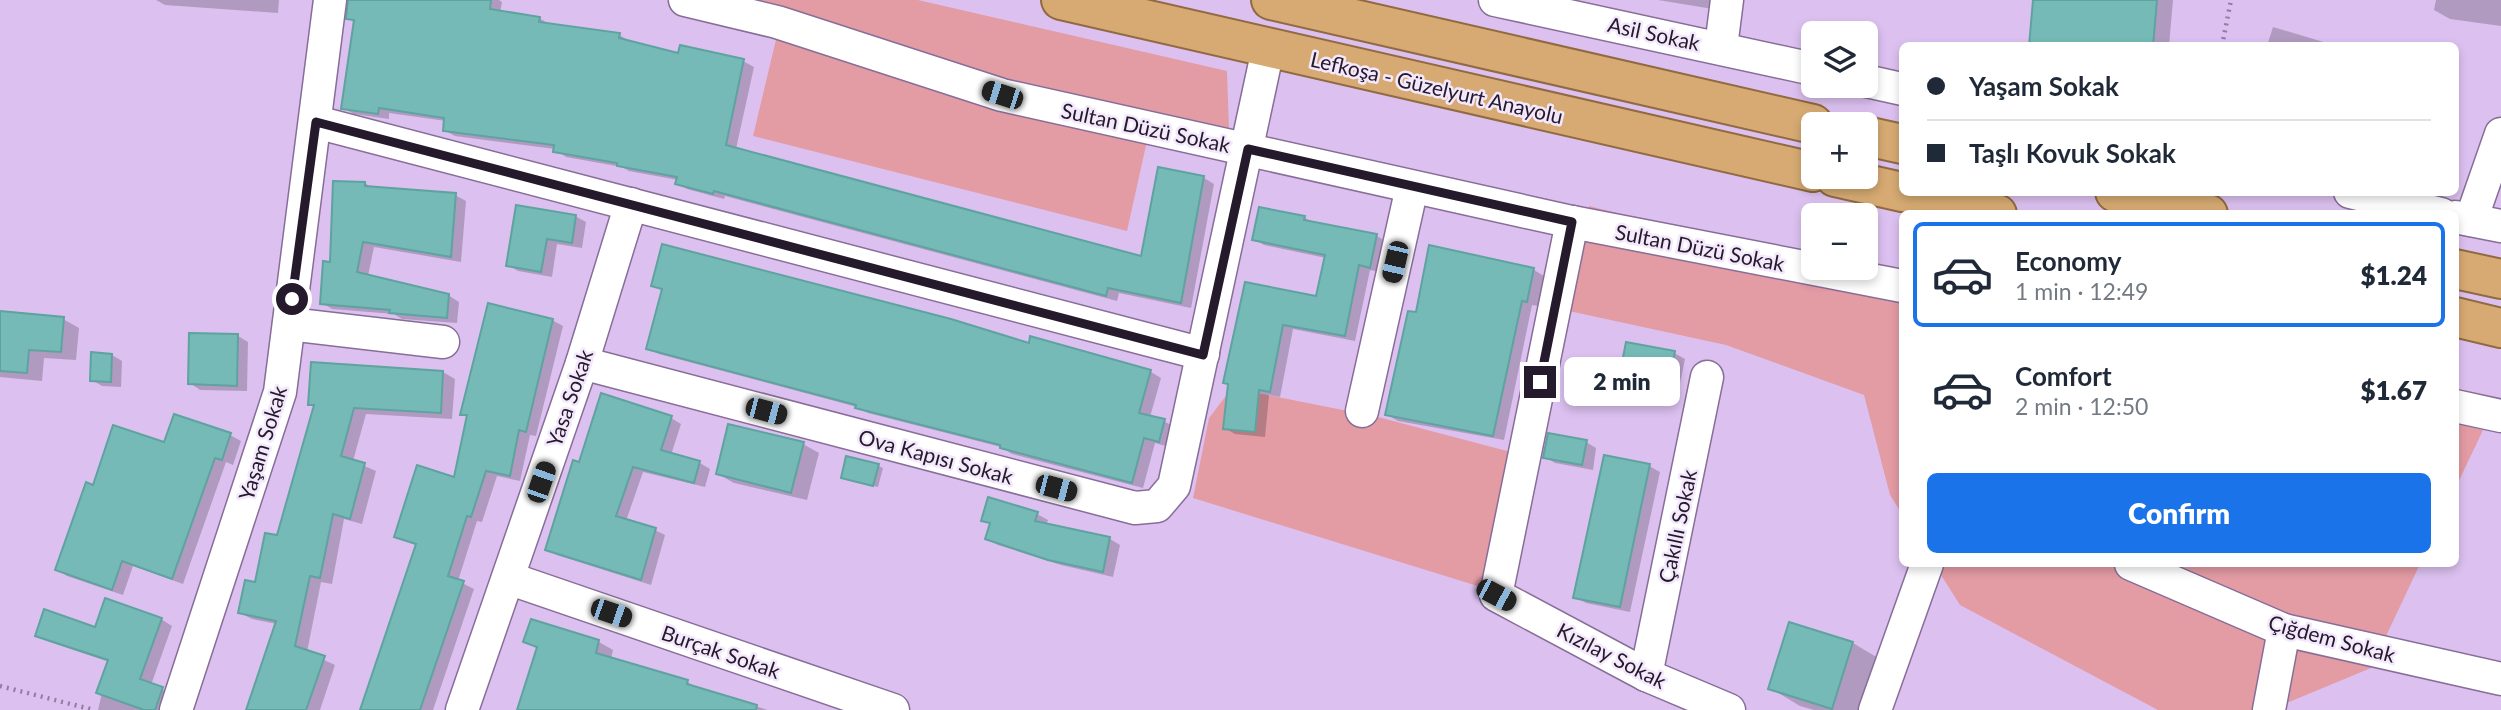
<!DOCTYPE html>
<meta charset="utf-8">
<style>
:root{--surface:#fff;--page:#f2f2f3;--text:#1f2937;--muted:#747a83;--line:#e0e1e3;--accent:#1a73e8}
body{margin:0;font-family:Lato,sans-serif;background:var(--page);color:var(--text);height:100vh;display:flex;flex-direction:column;font-size:26px;white-space:nowrap}
*{box-sizing:border-box;margin:0}
p{font-size:23px;color:var(--muted)}
.icon{flex:none;width:38px;height:38px;fill:none;stroke:currentColor;stroke-width:2;stroke-linecap:round;stroke-linejoin:round}
.map{position:relative;flex:1;overflow:hidden}
.details{position:absolute;left:1899px;top:210px;width:560px;height:357px;display:flex;flex-direction:column;background:var(--surface);border-radius:10px;box-shadow:0 4px 10px #0003}
.details>*{flex:none}
.banner{position:absolute;left:1899px;top:42px;width:560px;height:154px;border-radius:10px;box-shadow:0 4px 10px #0003;display:grid;align-content:center;height:154px;padding:0 28px;background:var(--surface)}
.controls{position:absolute;left:1801px;top:21px;display:grid;gap:14px}
.controls a{display:grid;place-items:center;width:77px;height:77px;border-radius:10px;background:var(--surface);box-shadow:0 4px 10px #0003;font-size:35px}
.end{position:absolute;width:32px;height:32px;margin:-16px;border:9px solid #241a2b;background:#fff;box-shadow:0 0 0 4px #fff}
.from{border-radius:50%}
.bubble{position:absolute;height:49px;border-radius:10px;background:var(--surface);box-shadow:0 4px 10px #0003;font-size:23px;font-weight:800;line-height:49px;text-align:center}
.car{position:absolute;width:21px;height:42px;margin:-21px -10px;border-radius:9px;box-shadow:0 0 5px 2px #0007;background:linear-gradient(#222 24%,#8ab4d8 0 40%,#222 0 76%,#8ab4d8 0 86%,#222 0)}
.banner b{display:flex;align-items:center;gap:24px;height:66px;font-size:26px}
.banner b+b{border-top:2px solid var(--line)}
.banner i{width:18px;height:18px;background:var(--text)}
ul{padding:12px 0 0;list-style:none}
li{display:flex;align-items:center;gap:21px;height:105px;margin:0 14px 10px;padding:0 14px;border:4px solid transparent;border-radius:10px}
li div{flex:1}
li b{display:block;font-size:26px}
li em{font-style:normal;font-weight:800}
li.current{border-color:var(--accent)}
li>.icon{width:63px;height:63px;stroke-width:1.5}
.cta{display:flex;gap:14px;margin-top:auto;padding:14px 28px}
.cta a{flex:1;height:80px;border-radius:10px;background:var(--accent);color:#fff;font-size:28px;font-weight:800;line-height:80px;text-align:center}
.map>svg:first-child{display:block}
</style>
<div class="map">
<svg width="2501" height="710" viewBox="0 0 2501 710">
<rect width="100%" height="100%" fill="#dcc1f0"/>
<g fill="#e39ba4">
<polygon points="758,0 918,0 1227,71 1229,130 1153,114 1127,231 753,136 784,6"/>
<polygon points="1589,206 1902,285 1902,514 1890,495 1864,395 1726,345 1569,311"/>
<polygon points="1232,388 1378,417 1526,456 1497,592 1193,498 1209,418"/>
<polygon points="2455,423 2483,430 2455,489"/>
<polygon points="1934,564 2420,564 2371,668 2270,710 2158,710 1960,605"/>
</g>
<g fill="#0003">
<polygon points="156,0 279,0 278,13 165,5"/>
<polygon points="350,0 499,0 502,2 500,13 539,18 551,25 619,35 630,41 629,43 679,55 743,61 754,67 736,149 1142,259 1204,178 1214,184 1191,308 1119,293 1117,301 725,196 724,199 687,189 677,183 678,180 629,171 622,167 566,157 555,149 455,136 444,130 446,121 389,113 389,119 354,114 343,108 355,23 348,18"/>
<polygon points="1658,0 1721,0 1719,10"/>
<polygon points="2035,0 2173,0 2169,46 2031,46"/>
<polygon points="2436,0 2501,0 2501,26 2450,19 2434,10"/>
<polygon points="2273,27 2337,46 2267,46"/>
<polygon points="365,183 374,189 455,195 466,201 461,262 374,247 368,276 448,295 459,302 457,323 402,319 394,314 332,309 322,303 332,264"/>
<polygon points="575,216 586,222 582,248 557,244 552,277 518,271 508,265"/>
<polygon points="1305,218 1315,224 1377,236 1387,242 1380,272 1370,270 1355,341 1293,329 1280,397 1269,395 1265,437 1235,434 1225,428 1246,284 1317,298 1326,258 1264,245 1254,239"/>
<polygon points="1430,247 1534,270 1544,276 1538,306 1532,305 1504,440 1398,421 1387,415 1417,314"/>
<polygon points="653,285 1030,345 1032,339 1151,372 1161,378 1150,417 1164,421 1174,427 1169,447 1155,443 1143,488 1012,454 1001,447 868,413 857,407 659,354 648,348 664,291"/>
<polygon points="0,313 63,319 79,328 76,360 44,358 42,381 0,377"/>
<polygon points="552,320 563,326 536,436 530,435 520,481 497,476 482,522 477,521 458,581 474,589 433,710 362,710 418,546 396,536 455,479 468,417 462,414"/>
<polygon points="238,336 248,342 247,391 200,390 190,383"/>
<polygon points="1674,353 1685,359 1678,392 1632,383 1621,377"/>
<polygon points="112,355 122,361 121,387 102,386 92,380"/>
<polygon points="443,372 455,379 452,419 366,414 353,461 376,471 362,524 344,519 332,584 321,582 307,652 335,665 320,710 248,710 277,624 252,619 240,613 279,537 315,407 310,404"/>
<polygon points="175,416 230,435 241,441 233,465 226,462 183,584 133,566 123,595 67,576 57,569 94,487 165,445"/>
<polygon points="671,418 681,424 671,455 700,463 710,469 705,487 643,472 626,521 655,530 665,535 651,585 557,555 547,550 580,465"/>
<polygon points="1586,442 1596,448 1593,470 1555,463 1545,457"/>
<polygon points="803,444 819,453 807,500 734,483 718,474"/>
<polygon points="878,466 883,468 878,487 848,480"/>
<polygon points="1649,466 1660,472 1630,612 1586,603 1575,597"/>
<polygon points="1037,514 1048,520 1046,525 1110,539 1120,545 1113,577 1061,565 998,545 987,539 992,525 983,520"/>
<polygon points="161,619 172,626 151,685 172,694 167,710 98,710 109,662 47,641 37,635"/>
<polygon points="532,621 599,642 613,650 611,659 687,682 701,690 768,710 519,710 538,649 525,641"/>
<polygon points="1790,624 1853,643 1883,661 1868,710 1814,710 1800,706 1770,688"/>
</g>
<g fill="#75bab6" stroke="#5fa3a0" stroke-width="2">
<polygon points="348,0 491,0 490,9 540,17 539,22 620,33 619,38 678,53 680,45 744,59 726,145 1141,256 1158,167 1204,176 1181,303 1108,288 1106,296 714,191 713,194 675,184 677,177 617,166 617,163 553,152 554,145 443,131 444,118 379,108 378,114 341,109 354,20 346,19"/>
<polygon points="2033,0 2157,0 2153,46 2029,46"/>
<polygon points="333,181 365,182 365,186 456,193 451,257 363,242 357,272 449,294 447,318 389,313 390,310 320,304 323,261 330,262"/>
<polygon points="516,205 576,215 572,243 547,239 541,272 506,266"/>
<polygon points="1259,207 1305,216 1304,220 1377,234 1370,268 1359,265 1345,336 1283,325 1270,392 1259,390 1255,432 1223,429 1228,384 1223,383 1245,282 1316,296 1325,255 1252,240"/>
<polygon points="662,244 951,319 1029,343 1030,336 1151,370 1139,413 1165,419 1159,442 1144,438 1132,483 1000,448 1000,445 855,408 856,405 646,349 662,289 651,286"/>
<polygon points="1429,245 1534,268 1527,302 1522,301 1493,436 1385,415 1408,311 1416,312"/>
<polygon points="488,303 553,319 526,432 519,430 510,476 486,471 471,517 467,516 448,576 464,581 420,710 360,710 416,544 394,537 407,496 417,465 454,477 467,415 460,415"/>
<polygon points="0,311 64,317 61,352 29,350 27,373 0,371"/>
<polygon points="189,333 238,334 237,386 188,384"/>
<polygon points="1626,342 1675,351 1668,387 1619,378"/>
<polygon points="91,352 112,354 111,382 90,381"/>
<polygon points="311,362 443,371 441,413 354,408 341,456 365,463 350,519 333,514 320,578 310,576 295,646 325,656 306,710 246,710 276,621 238,613 245,580 255,582 265,533 277,535 314,405 308,405"/>
<polygon points="601,393 672,416 661,450 700,461 694,483 633,467 616,516 656,528 641,580 545,550 573,460 579,462"/>
<polygon points="174,414 231,433 222,460 215,458 172,579 122,561 112,590 55,570 86,482 93,485 113,425 164,442"/>
<polygon points="728,424 804,442 791,493 716,474"/>
<polygon points="1548,433 1587,440 1582,465 1543,458"/>
<polygon points="1604,455 1650,464 1620,607 1573,598"/>
<polygon points="846,456 879,464 873,486 841,478"/>
<polygon points="988,497 1038,512 1035,521 1110,537 1103,572 1048,560 985,539 990,523 981,521"/>
<polygon points="105,598 162,618 140,679 163,687 155,710 144,710 96,693 108,660 35,636 44,609 95,627"/>
<polygon points="531,619 599,640 596,653 688,680 687,684 757,705 756,710 517,710 537,647 523,642"/>
<polygon points="1789,622 1853,642 1832,709 1768,689"/>
</g>
<g fill="none" stroke-linecap="round" stroke-linejoin="round">
<g stroke="#876e98" stroke-width="35">
<g id="minor">
<polyline points="685,0 777,22 1002,95 1572,222 1902,286"/>
<polyline points="1495,0 1813,69"/>
<polyline points="1721,47 1727,0"/>
<polyline points="1866,81 1902,89"/>
<polyline points="316,122 1203,354"/>
<polyline points="2350,192 2441,214"/>
<polyline points="2455,217 2501,226"/>
<polyline points="2471,220 2501,134"/>
<polyline points="1572,222 1496,595 1646,675 1729,710"/>
<polyline points="289,324 443,342"/>
<polyline points="582,363 1135,508 1157,506 1174,486 1268,49"/>
<polyline points="2455,406 2501,416"/>
<polyline points="1362,411 1412,187"/>
<polyline points="2131,564 2284,630 2501,679"/>
<polyline points="508,578 893,710"/>
<polyline points="1646,675 1707,377"/>
<polyline points="176,710 280,392 330,0"/>
<polyline points="462,710 582,363 631,204"/>
<polyline points="1875,710 1927,564"/>
<polyline points="2269,710 2284,630"/>
</g>
</g>
<g stroke="#916a42" stroke-width="42">
<g id="trunk">
<polyline points="1061,0 1813,172"/>
<polyline points="1271,0 1813,124"/>
<polyline points="1866,136 1902,144"/>
<polyline points="1835,177 1902,192"/>
<polyline points="1904,192 1997,214"/>
<polyline points="2115,192 2208,214"/>
<polyline points="2455,269 2501,279"/>
<polyline points="2455,317 2501,328"/>
</g>
</g>
<g stroke="#917da0" stroke-width="4.5" stroke-dasharray="2 5" stroke-linecap="butt">
<polyline points="2222,46 2231,0"/>
<polyline points="0,686 94,710"/>
</g>
<use href="#minor" stroke="#fff" stroke-width="32"/>
<use href="#trunk" stroke="#d6aa72" stroke-width="38"/>
</g>
<g fill="none" stroke-linecap="round" stroke-linejoin="round">
<polyline stroke="#241a2b" stroke-width="9" points="292,299 316,122 1203,355 1248,149 1572,222 1540,382"/>
</g>
<g text-anchor="middle" dominant-baseline="central" stroke-width="5" stroke-linejoin="round" paint-order="stroke">
<g font-size="21" fill="#241a2b" stroke="#f4e9fc">
<text transform="translate(1654 33) rotate(12)">Asil Sokak</text>
<text transform="translate(1437 87) rotate(13)">Lefkoşa - Güzelyurt Anayolu</text>
<text transform="translate(1146 127) rotate(12)">Sultan Düzü Sokak</text>
<text transform="translate(1700 247) rotate(11)">Sultan Düzü Sokak</text>
<text transform="translate(569 398) rotate(-71)">Yasa Sokak</text>
<text transform="translate(262 443) rotate(-73)">Yaşam Sokak</text>
<text transform="translate(936 456) rotate(15)">Ova Kapısı Sokak</text>
<text transform="translate(1677 526) rotate(-78)">Çakıllı Sokak</text>
<text transform="translate(2332 638) rotate(15)">Çığdem Sokak</text>
<text transform="translate(721 651) rotate(19)">Burçak Sokak</text>
<text transform="translate(1612 655) rotate(27)">Kızılay Sokak</text>
</g>
</g>
</svg>
<div class="controls">
<a><svg class="icon" aria-label="layers" viewBox="0 0 24 24"><path d="M12 4l9 5-9 5-9-5zM3 14l9 5 9-5"/></svg></a>
<a>+</a>
<a>−</a>
</div>
<i class="end from" style="left:292px;top:299px"></i>
<i class="end" style="left:1540px;top:382px"></i>
<div class="bubble" style="left:1564px;top:357px;width:116px">2 min</div>
<i class="car" style="left:1002px;top:95px;rotate:288deg"></i>
<i class="car" style="left:1395px;top:262px;rotate:193deg"></i>
<i class="car" style="left:766px;top:411px;rotate:105deg"></i>
<i class="car" style="left:541px;top:482px;rotate:19deg"></i>
<i class="car" style="left:1056px;top:488px;rotate:105deg"></i>
<i class="car" style="left:1496px;top:595px;rotate:118deg"></i>
<i class="car" style="left:611px;top:613px;rotate:109deg"></i>
<div class="banner">
<b><i class="from"></i>Yaşam Sokak</b>
<b><i></i>Taşlı Kovuk Sokak</b>
</div>
<section class="details">
<ul>
<li class="current"><svg class="icon" aria-label="car" viewBox="0 0 24 24"><path d="M5 17H2v-5l4-1 3-4h7l3 4 3 1v5h-3M9 17h6M6 11h13"/><circle cx="7" cy="17" r="2"/><circle cx="17" cy="17" r="2"/></svg><div><b>Economy</b><p>1 min · 12:49</p></div><em>$1.24</em></li>
<li><svg class="icon" aria-label="car" viewBox="0 0 24 24"><path d="M5 17H2v-5l4-1 3-4h7l3 4 3 1v5h-3M9 17h6M6 11h13"/><circle cx="7" cy="17" r="2"/><circle cx="17" cy="17" r="2"/></svg><div><b>Comfort</b><p>2 min · 12:50</p></div><em>$1.67</em></li>
</ul>
<div class="cta"><a>Confirm</a></div>
</section>
</div>
